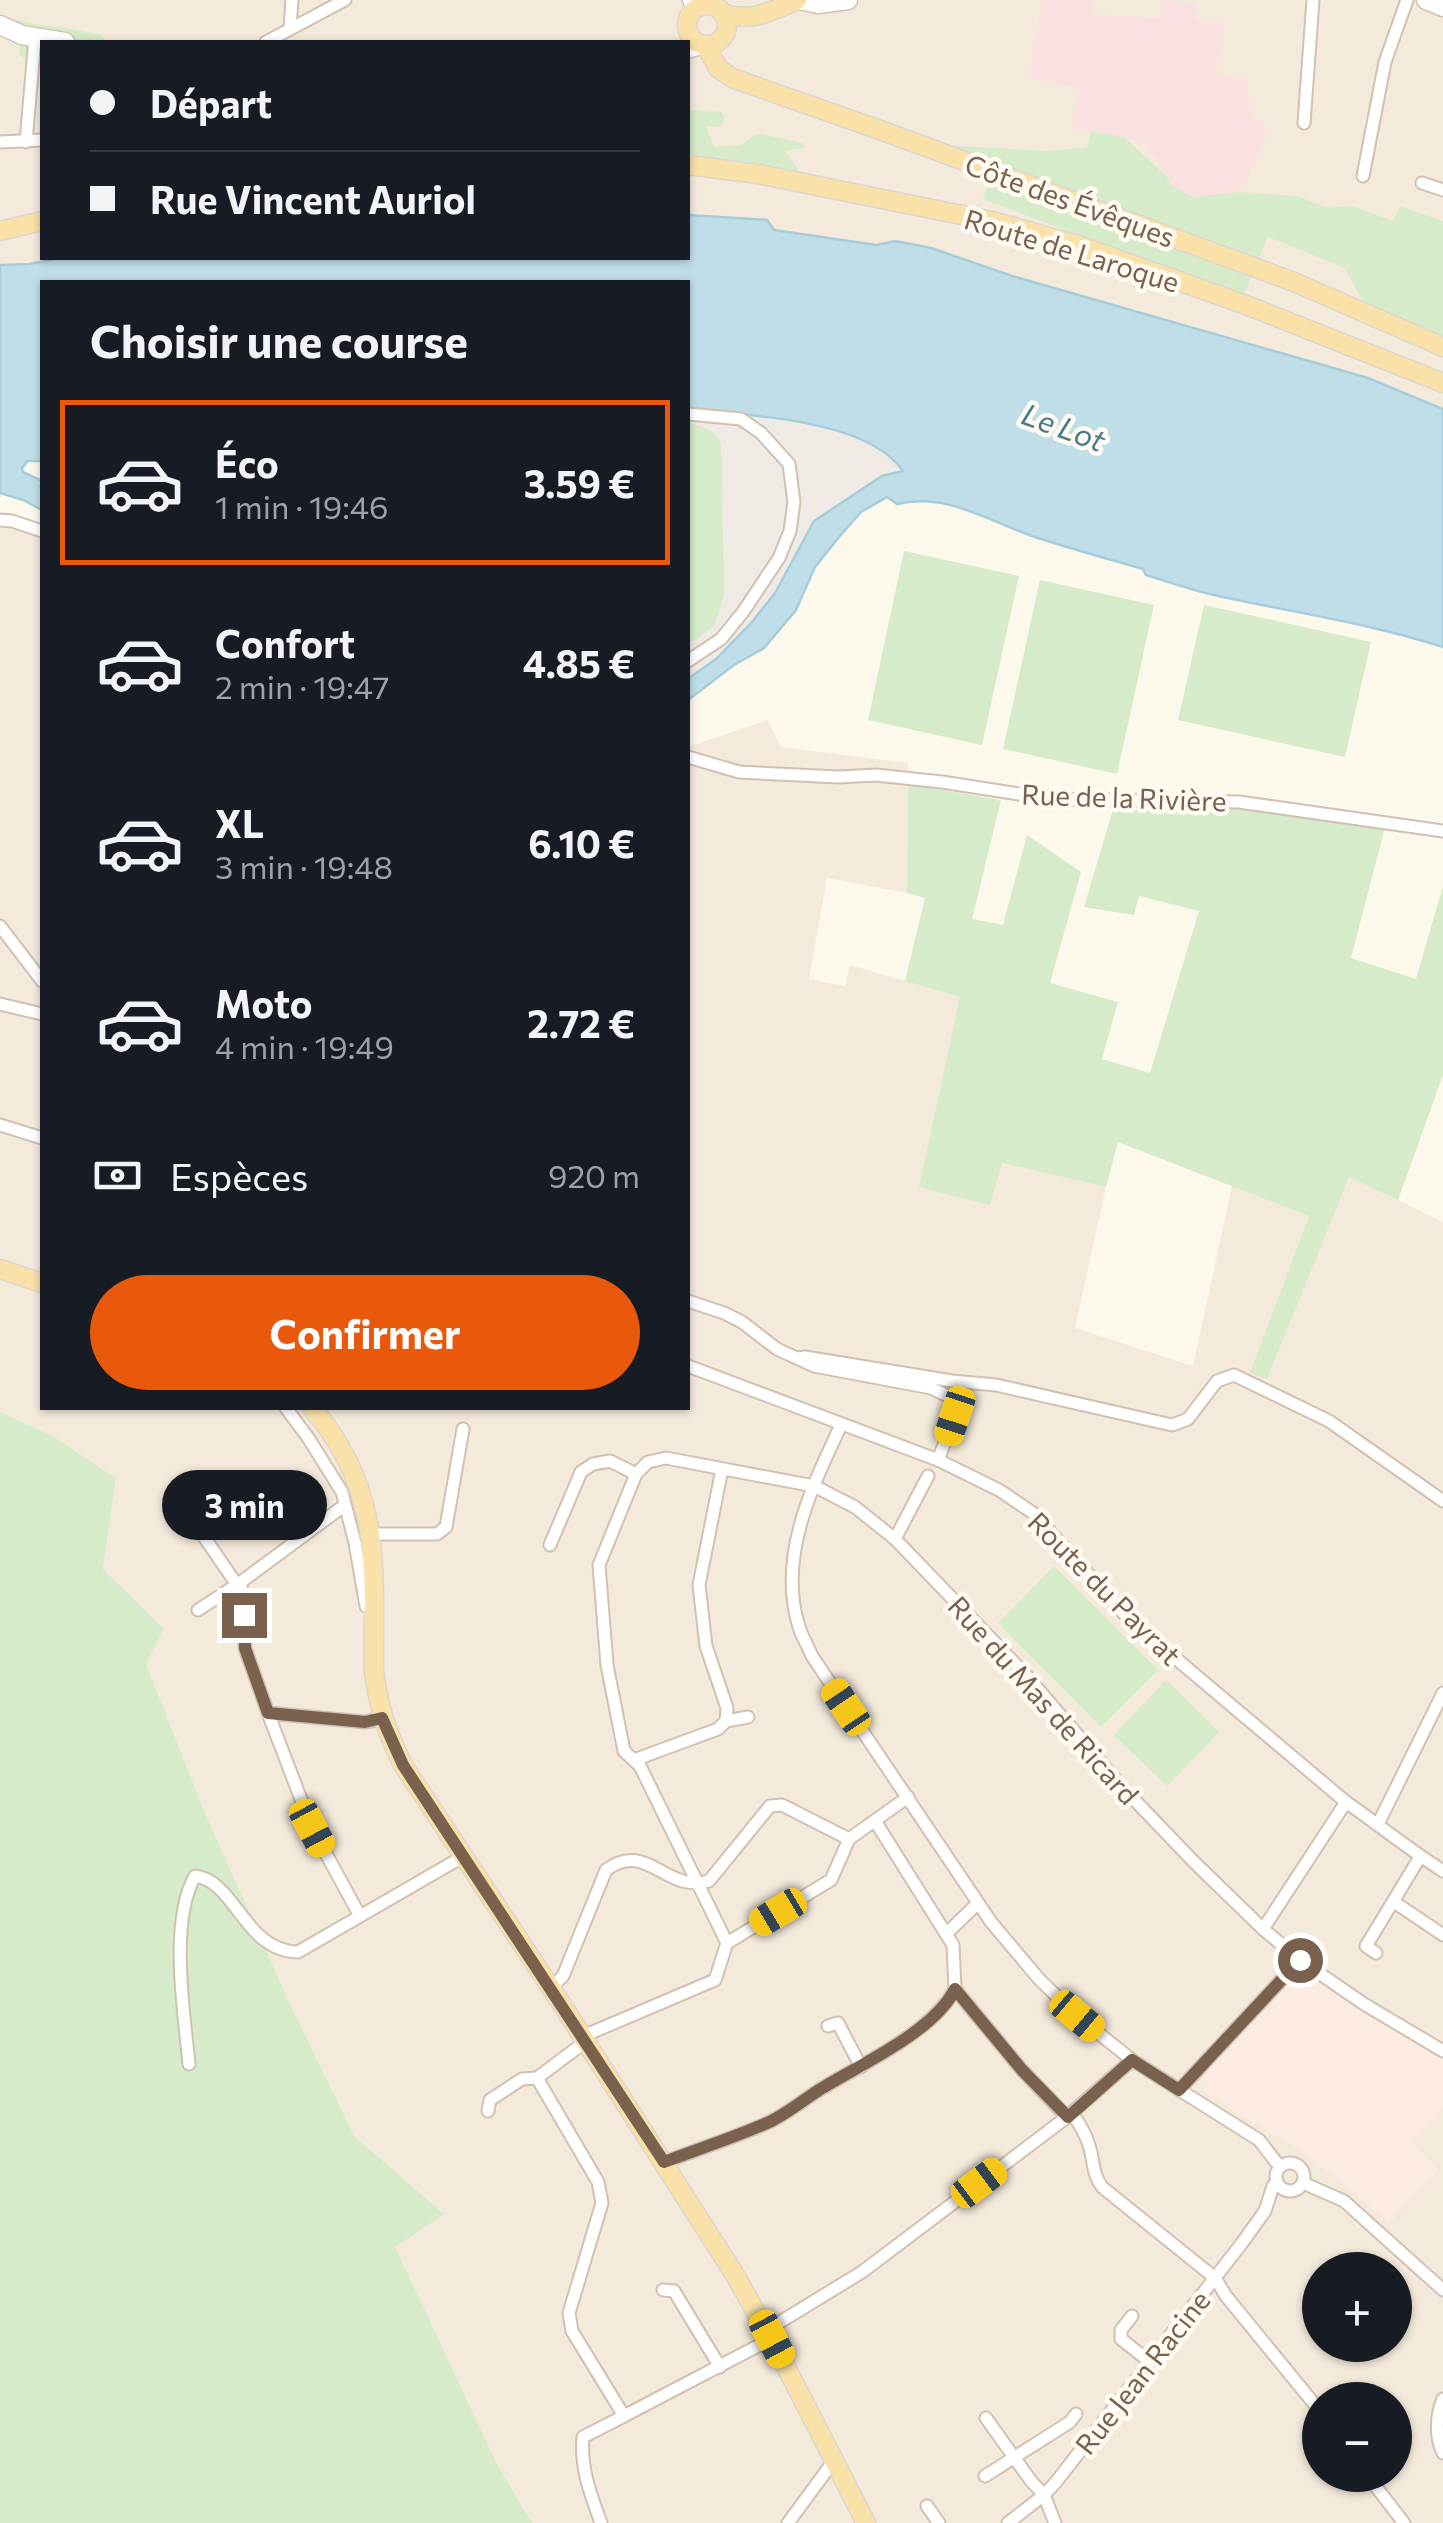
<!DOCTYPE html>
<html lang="fr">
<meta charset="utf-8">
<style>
:root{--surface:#171b24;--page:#20242c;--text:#f1f3f6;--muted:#9ea1a6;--line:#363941;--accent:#ea580c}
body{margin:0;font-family:Commissioner,sans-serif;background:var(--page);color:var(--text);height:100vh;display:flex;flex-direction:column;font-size:38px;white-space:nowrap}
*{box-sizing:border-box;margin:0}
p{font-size:32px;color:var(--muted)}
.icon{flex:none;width:55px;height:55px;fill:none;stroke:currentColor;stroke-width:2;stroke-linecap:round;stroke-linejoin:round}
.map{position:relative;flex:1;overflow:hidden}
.details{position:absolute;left:40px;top:280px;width:650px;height:1130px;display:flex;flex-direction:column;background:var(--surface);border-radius:0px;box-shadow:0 2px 8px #0004}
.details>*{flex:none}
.top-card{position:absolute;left:40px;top:40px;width:650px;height:220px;border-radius:0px;box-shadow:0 2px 8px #0004;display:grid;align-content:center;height:220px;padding:0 50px;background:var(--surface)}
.tools{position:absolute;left:1302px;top:2252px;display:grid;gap:20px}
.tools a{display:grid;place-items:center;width:110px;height:110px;border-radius:50%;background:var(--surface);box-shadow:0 2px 8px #0004;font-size:50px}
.end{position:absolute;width:45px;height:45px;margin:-22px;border:12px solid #79614e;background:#fff;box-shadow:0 0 0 5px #fff}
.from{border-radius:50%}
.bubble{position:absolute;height:70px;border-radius:35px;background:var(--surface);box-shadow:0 2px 8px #0004;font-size:32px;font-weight:700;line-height:70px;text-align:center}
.car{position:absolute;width:30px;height:60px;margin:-30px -15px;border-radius:12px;box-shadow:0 0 8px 2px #0007;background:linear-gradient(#f5c518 24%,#345 0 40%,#f5c518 0 76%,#345 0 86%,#f5c518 0)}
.top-card b{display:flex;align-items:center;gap:35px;height:95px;font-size:38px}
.top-card b+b{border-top:2px solid var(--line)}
.top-card i{width:25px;height:25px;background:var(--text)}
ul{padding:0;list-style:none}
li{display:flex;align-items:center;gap:30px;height:165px;margin:0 20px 15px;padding:0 30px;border:5px solid transparent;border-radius:0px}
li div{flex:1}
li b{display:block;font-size:38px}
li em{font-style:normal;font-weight:700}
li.selected{border-color:var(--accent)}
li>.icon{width:90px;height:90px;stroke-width:1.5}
h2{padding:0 50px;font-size:45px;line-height:120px}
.pay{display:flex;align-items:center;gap:25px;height:110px;padding:0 50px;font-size:38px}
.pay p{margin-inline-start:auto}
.primary-button{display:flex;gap:20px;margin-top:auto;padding:20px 50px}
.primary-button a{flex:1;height:115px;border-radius:60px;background:var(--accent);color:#fff;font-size:40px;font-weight:700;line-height:115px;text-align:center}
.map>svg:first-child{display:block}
</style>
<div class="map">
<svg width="1443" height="2523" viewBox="0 0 1443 2523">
<rect width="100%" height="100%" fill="#fdf8ec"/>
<g fill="#f4eadb" fill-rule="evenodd">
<polygon points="0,0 1443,0 1443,221 1401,207 1394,222 1352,206 1325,207 1298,196 1240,193 1360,261 1443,332 1443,409 1368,378 1012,276 931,248 895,241 877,245 773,230 767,220 688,215 688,42 42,42 42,258 60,258 29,264 0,265"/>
<path d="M0,523l42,10v875h646v-661l80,-27 13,27 127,16 -1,130 -80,-15 -18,101 36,7 5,-21 110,32 41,166 105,24 -31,141 118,38 39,-180 77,30 -58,157 98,-197 94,46v1301h-912l-6,-13 -29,-48 -102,-215 49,-33 -88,-77 -66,-135 -86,-194 -57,-144 18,-35 -61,-60 13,-91 -63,-42 -53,-24zM1320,2270h75v75h-75zM1320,2400h75v75h-75z"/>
</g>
<polygon fill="#fcebe1" points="1303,1966 1443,2057 1443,2108 1410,2141 1439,2170 1389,2223 1356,2194 1304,2153 1205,2094 1201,2086 1202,2074"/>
<polygon fill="#efeae4" points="688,409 799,420 865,441 896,460 904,472 882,476 815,521 775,593 752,622 716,659 688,679"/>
<polygon fill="#fae0e1" points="1043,0 1093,0 1092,14 1159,18 1163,0 1173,0 1174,3 1197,4 1195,20 1225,22 1216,76 1242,77 1247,80 1250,113 1254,118 1265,123 1264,127 1269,130 1240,192 1193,197 1180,191 1171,184 1145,142 1072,129 1078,88 1028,78"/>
<g fill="#d5ebca">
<path d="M10,20c10,-1 16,3 25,4 23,3 44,6 67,11l3,7h-63v20l-3,1 -11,-6 -5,1 -4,-4 2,-15z"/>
<polygon points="694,110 721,112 725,117 720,127 706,126 714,147 741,145 753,136 761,134 803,143 804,148 789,150 785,153 789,155 798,170 796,174 724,160 688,159 688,112"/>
<polygon points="1091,131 1124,137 1165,175 1171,184 1180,191 1193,197 1240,192 1298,196 1325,207 1352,206 1393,221 1400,206 1443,221 1443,336 1365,306 1345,268 1268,237 1244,295 1170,270 983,199 995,164 945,145 1044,151 1087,148"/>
<path d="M688,424c14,0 27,7 33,20l3,152 -10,30 -17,13 -9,3z"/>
<polygon points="904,551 1019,576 982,745 868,720"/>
<polygon points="1040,580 1154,605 1117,774 1003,749"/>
<polygon points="1204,605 1371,642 1345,757 1178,720"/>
<polygon points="908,784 1001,800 972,919 1003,925 1027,835 1081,872 1050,983 1118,1002 1102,1059 1150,1073 1199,911 1139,896 1134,915 1084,907 1114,806 1248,809 1385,827 1351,958 1416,979 1443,886 1443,1075 1398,1200 1349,1177 1267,1379 1250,1373 1309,1216 1118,1142 1106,1187 1002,1163 990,1205 919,1187 960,997 905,981 925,898 907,893"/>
<polygon points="0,1412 53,1436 116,1478 103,1569 164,1629 146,1664 203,1808 289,2002 355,2137 444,2214 395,2247 496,2462 532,2523 0,2523"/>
<polygon points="1054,1566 1158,1670 1101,1727 998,1623"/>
<polygon points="1166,1680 1219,1732 1167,1786 1114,1735"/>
</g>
<path fill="#c0dee7" stroke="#a6cdd9" stroke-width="2.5" d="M688,215l79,5 7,10 102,15 19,-4 36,7 81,28 356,102 75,31v238c-75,-24 -152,-35 -229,-52 -23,-5 -45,-13 -68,-20l-3,-6c-35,-10 -71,-20 -105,-31 -47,-15 -89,-46 -141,-34l-10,-7 -26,15 -22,25 -24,30 -19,43 -32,38 -30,17 -46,35v-21l28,-20 36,-37 23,-29 39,-72 68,-45 21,-5c-36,-53 -156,-55 -215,-62v-127h-646v179h-14l-6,7 1,4 19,9v29l-19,-10 -23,-7v-228l29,-1 32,-6h627z"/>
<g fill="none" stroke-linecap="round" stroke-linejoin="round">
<g stroke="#d0c1b1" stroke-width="15">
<g id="street">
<polyline points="714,6 716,0"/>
<polyline points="290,28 292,0"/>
<polyline points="266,42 345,0"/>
<polyline points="1304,123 1313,0"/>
<polyline points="0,142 42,140"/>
<polyline points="26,142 35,38"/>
<polyline points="1363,176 1385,62 1407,0"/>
<polyline points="1422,183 1443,190"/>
<polyline points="688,414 741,419 761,433 789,464 794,502 790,531 779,558 743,612 721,639 688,661"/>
<polyline points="0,520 12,521 42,531"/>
<polyline points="688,757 739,772 838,777 876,775 942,782 1051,799 1239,802 1443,831"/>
<polyline points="0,926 42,981"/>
<polyline points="0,1004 42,1014"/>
<polyline points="0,1125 42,1138"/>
<polyline points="688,1301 724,1313 742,1322 777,1349 814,1366 931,1388 950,1397 955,1406 955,1416 938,1460"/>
<polyline points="798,1358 805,1357 952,1381 996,1385 1172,1425 1188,1419 1217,1381 1234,1375 1329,1421 1443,1501"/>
<path d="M688,1366l250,94 61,30 34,23 96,106 217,183c33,23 64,48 97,69"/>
<polyline points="286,1408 309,1439 342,1492 355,1543 366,1606 373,1606"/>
<path d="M841,1425c-29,62 -64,132 -42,202 3,10 9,19 13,29l179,266 48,57 38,37 55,44 127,80 21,27"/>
<polyline points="722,1469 699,1585 706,1646 727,1708 726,1721"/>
<polyline points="183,1506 237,1585"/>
<polyline points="372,1534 437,1534 446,1527 463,1429"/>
<polyline points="895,1539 928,1476"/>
<polyline points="550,1545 581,1472 593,1464 610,1461 636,1474"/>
<polyline points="241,1582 245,1648 268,1713 312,1828 360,1916"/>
<polyline points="198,1610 241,1582 345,1505"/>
<polyline points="268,1713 365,1722 382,1719"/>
<polyline points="634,1760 718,1729 726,1721 748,1717"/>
<polyline points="875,1821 953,1945 955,1989 1022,2070 1067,2117"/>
<polyline points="1378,1824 1443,1693"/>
<polyline points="1394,1902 1443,1935"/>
<polyline points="1263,1929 1346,1802"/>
<polyline points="946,1934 978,1903"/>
<polyline points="727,1943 640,1766 624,1751 607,1665 599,1565 636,1474 648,1462 666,1458 814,1486 855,1507 895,1539 1025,1674 1123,1788 1194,1862 1263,1929 1300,1960 1364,2004 1443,2051"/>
<polyline points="1376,1953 1366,1946 1420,1857"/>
<path d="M551,1988l12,-12 43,-106c41,-31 60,24 103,11l61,-75 12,-1 67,34"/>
<polyline points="828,2026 838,2023 861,2067"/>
<path d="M189,2064c-5,-52 -20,-142 6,-188 41,5 49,75 103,76l166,-96"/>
<polyline points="1179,2090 1300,1960"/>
<polyline points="488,2111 490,2100 522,2079 537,2078"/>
<path d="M1071,2113c8,9 14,20 18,32 5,15 3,29 13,42l113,91 11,18 94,115"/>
<path d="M665,2162c33,-13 68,-24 102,-39 18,-8 35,-22 52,-33 41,-25 114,-58 136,-101"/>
<circle cx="1290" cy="2177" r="14"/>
<polyline points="1303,2183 1344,2201 1443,2290"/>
<polyline points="663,2290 674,2291 720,2367"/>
<polyline points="1132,2316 1121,2330 1121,2339 1150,2362"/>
<polyline points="767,2330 862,2272 1067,2117 1132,2060"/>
<polyline points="771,2339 624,2416 572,2331 569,2313 602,2203 598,2182 537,2078 581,2045 588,2034 715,1980 727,1943 831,1880 849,1839 908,1797"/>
<path d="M1443,2399c-7,16 -8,38 0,54"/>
<polyline points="986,2418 1031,2481 1044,2495 1055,2523"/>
<polyline points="1367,2475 1404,2523"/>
<polyline points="985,2476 1070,2422 1076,2414"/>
<polyline points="927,2506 939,2523"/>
<path d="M601,2523c-10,-28 -21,-55 -18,-86l41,-21"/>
<polyline points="788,2523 830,2466 836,2463"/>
<polyline points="1008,2523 1044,2495 1056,2482 1242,2243 1265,2211 1273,2186 1277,2183"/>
</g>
</g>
<g stroke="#d3c2af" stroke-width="21">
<g id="secondary">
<polyline points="692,0 701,6"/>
<polyline points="799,0 818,4 848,0"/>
<polyline points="1426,0 1443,7"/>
<polyline points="0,25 22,35 65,42"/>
<polyline points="688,49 701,45"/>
</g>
</g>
<g stroke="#dcd6d1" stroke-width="21">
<g id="primary">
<circle cx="707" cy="25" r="20"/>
<path d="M724,14c29,8 46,-2 73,-14"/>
<polyline points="706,46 718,68 732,78 880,130 1294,282 1443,347"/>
<polyline points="688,165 758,174 992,221 1078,245 1246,305 1443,383"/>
<polyline points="0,231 42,221"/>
<polyline points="0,1269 42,1283"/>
<path d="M312,1408c72,83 61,162 62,264 5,37 13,60 29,93l158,238 174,272 49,88 82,160"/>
</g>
</g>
<use href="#street" stroke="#fff" stroke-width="11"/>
<use href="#secondary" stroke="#fff" stroke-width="18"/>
<use href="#primary" stroke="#f9e1a7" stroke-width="18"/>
</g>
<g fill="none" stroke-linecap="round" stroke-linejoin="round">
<path stroke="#79614e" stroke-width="12" d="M244,1615l1,33 23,65 97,9 17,-4 21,47 261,397c34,-13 69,-24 103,-39 18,-8 35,-22 52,-33 40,-25 115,-58 136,-101l67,81 46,47 64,-57 47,30 121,-130"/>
</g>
<g text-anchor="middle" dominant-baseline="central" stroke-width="9" stroke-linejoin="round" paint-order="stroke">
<g font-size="28" fill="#79614e" stroke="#fffbf3">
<text transform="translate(1070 200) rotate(20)">Côte des Évêques</text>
<text transform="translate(1072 250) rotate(17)">Route de Laroque</text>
<text transform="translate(1124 797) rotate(2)">Rue de la Rivière</text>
<text transform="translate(1105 1588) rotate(45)">Route du Payrat</text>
<text transform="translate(1044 1700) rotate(48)">Rue du Mas de Ricard</text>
<text transform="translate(1142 2372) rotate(-52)">Rue Jean Racine</text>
</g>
<g font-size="30" font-style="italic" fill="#477a8b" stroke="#fffbf3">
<text transform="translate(1064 426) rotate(20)">Le Lot</text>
</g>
</g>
</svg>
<div class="tools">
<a>+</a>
<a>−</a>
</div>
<i class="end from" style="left:1300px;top:1960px"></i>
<i class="end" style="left:244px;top:1615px"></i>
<div class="bubble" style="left:162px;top:1470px;width:165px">3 min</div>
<i class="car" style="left:955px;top:1416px;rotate:198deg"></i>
<i class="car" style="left:846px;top:1707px;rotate:326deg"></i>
<i class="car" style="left:312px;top:1828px;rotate:152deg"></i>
<i class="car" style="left:778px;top:1912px;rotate:239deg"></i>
<i class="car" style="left:1077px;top:2016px;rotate:130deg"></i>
<i class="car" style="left:979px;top:2183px;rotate:53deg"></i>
<i class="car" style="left:772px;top:2339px;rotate:152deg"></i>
<div class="top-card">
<b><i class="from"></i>Départ</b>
<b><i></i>Rue Vincent Auriol</b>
</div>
<section class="details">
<h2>Choisir une course</h2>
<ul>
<li class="selected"><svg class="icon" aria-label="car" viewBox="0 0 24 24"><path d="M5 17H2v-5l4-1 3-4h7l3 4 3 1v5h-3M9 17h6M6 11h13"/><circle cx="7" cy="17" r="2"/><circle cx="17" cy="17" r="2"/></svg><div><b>Éco</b><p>1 min · 19:46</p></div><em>3.59 €</em></li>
<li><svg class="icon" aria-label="car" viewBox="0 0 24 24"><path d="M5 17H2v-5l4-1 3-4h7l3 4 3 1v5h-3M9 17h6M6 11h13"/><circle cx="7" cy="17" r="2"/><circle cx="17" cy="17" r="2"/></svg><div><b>Confort</b><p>2 min · 19:47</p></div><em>4.85 €</em></li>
<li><svg class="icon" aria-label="car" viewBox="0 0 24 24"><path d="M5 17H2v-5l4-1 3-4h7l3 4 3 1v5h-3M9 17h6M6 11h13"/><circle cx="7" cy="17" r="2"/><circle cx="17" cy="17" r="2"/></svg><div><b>XL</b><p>3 min · 19:48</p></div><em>6.10 €</em></li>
<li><svg class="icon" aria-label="car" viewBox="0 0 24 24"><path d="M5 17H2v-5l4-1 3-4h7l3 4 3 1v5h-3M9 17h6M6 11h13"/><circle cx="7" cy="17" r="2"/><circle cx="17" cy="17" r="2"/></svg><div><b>Moto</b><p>4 min · 19:49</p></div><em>2.72 €</em></li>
</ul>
<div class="pay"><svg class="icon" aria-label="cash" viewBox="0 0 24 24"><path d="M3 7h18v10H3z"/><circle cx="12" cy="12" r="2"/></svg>Espèces<p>920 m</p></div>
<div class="primary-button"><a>Confirmer</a></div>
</section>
</div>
